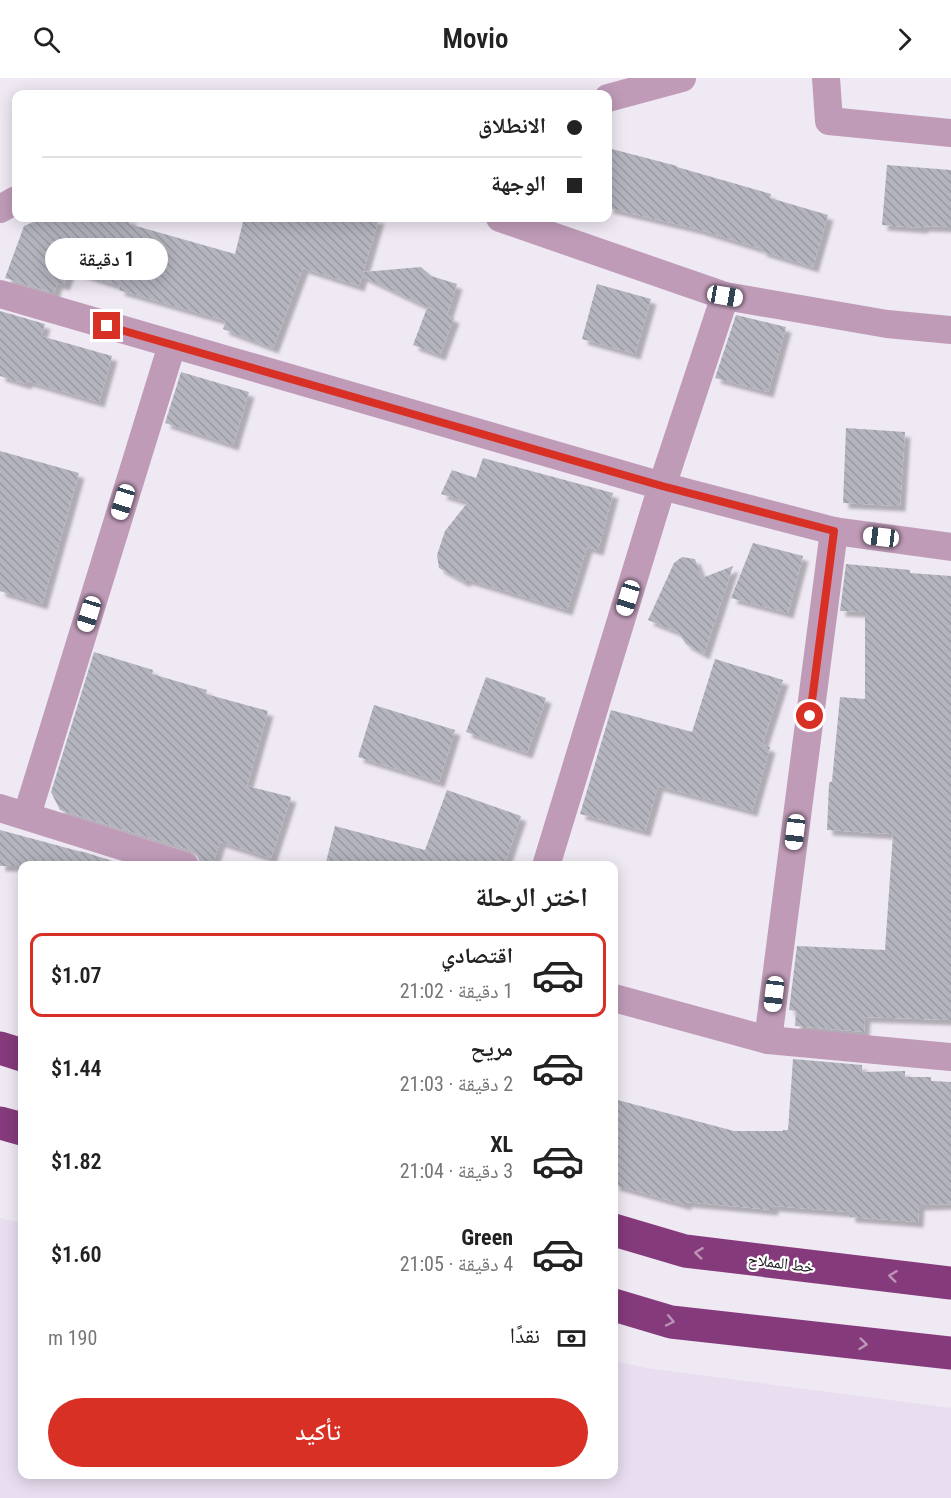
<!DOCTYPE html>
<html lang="ar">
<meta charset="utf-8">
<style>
:root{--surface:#fff;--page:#f2f2f2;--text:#222;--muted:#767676;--line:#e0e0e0;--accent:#d93025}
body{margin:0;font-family:"Roboto Condensed","Noto Naskh Arabic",sans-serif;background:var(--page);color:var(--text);direction:rtl;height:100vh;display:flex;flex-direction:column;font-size:22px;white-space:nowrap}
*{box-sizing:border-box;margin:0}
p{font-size:20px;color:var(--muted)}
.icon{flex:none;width:33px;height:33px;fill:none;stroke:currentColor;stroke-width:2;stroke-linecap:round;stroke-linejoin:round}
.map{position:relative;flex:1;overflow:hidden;direction:ltr}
.side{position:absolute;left:18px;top:783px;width:600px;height:618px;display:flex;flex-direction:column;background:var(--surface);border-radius:12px;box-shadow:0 3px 15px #0003;direction:rtl}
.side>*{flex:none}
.guide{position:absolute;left:12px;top:12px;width:600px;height:132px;border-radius:12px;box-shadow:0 3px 15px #0003;direction:rtl;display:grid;align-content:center;height:132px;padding:0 30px;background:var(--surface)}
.end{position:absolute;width:27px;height:27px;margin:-14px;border:8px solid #d93025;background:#fff;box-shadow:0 0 0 3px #fff}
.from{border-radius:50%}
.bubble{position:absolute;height:42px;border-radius:21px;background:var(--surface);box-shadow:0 3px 15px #0003;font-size:20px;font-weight:600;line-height:42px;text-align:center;direction:rtl}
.car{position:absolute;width:18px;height:36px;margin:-18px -9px;border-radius:8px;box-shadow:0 0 4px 2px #0007;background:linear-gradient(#fff 24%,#345 0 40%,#fff 0 76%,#345 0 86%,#fff 0)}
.guide b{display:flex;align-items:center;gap:21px;height:57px;font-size:22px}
.guide b+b{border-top:2px solid var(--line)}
.guide i{width:15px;height:15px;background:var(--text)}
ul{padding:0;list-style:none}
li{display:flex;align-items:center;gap:18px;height:84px;margin:0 12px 9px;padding:0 18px;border:3px solid transparent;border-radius:12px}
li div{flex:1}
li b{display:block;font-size:22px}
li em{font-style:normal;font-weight:600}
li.selected{border-color:var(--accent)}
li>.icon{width:54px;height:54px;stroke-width:1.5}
h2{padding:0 30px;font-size:27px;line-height:72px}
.pay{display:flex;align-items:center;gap:15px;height:66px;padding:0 30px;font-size:22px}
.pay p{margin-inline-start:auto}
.button{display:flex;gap:12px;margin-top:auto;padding:12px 30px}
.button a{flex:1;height:69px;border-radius:36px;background:var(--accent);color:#fff;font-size:24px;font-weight:600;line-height:69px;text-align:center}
header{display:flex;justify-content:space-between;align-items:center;height:78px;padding:0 30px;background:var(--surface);font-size:27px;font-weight:600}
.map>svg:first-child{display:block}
</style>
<header><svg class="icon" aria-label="forward" viewBox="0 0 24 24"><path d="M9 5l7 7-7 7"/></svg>Movio<svg class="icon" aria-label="search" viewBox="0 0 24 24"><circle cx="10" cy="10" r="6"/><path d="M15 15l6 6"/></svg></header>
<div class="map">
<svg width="951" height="1420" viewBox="0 0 951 1420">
<defs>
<pattern id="building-back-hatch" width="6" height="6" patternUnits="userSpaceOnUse" patternTransform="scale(1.5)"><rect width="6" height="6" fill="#b4b4bf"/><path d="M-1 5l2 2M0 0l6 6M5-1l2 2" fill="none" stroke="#9a9aa3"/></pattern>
<filter id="shadow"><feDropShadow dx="5.5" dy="5.5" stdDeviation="1.5" flood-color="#0004"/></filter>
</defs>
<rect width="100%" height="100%" fill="#efe9f4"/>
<polygon fill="#e8def0" points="0,1140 22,1145 22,1396 614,1396 614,1283 647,1290 951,1330 951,1420 0,1420"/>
<g fill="url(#building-back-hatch)" filter="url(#shadow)">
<polygon points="608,70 677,88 677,89 771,116 770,120 828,137 813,189 761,173 762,171 697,151 608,130"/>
<polygon points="887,87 951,92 951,149 923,148 923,150 882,147"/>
<polygon points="43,140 131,140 129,146 235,176 244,140 379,140 363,194 421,189 431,198 457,206 447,237 454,240 440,277 413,267 427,230 438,234 362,198 359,208 303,190 273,270 223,251 226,243 119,212 120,208 70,192 64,207 57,205 54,215 5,200 24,148"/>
<polygon points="597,206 651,221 635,276 582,261"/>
<polygon points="0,233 45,246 41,258 112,278 99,324 27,303 26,306 0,298"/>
<polygon points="736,237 786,249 768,314 715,300"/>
<polygon points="181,294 249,314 233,367 165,345"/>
<polygon points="846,350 905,354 900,428 843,425"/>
<polygon points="0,373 79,395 42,526 0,513"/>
<polygon points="483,380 613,415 598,472 587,469 567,532 466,501 465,504 439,490 437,477 445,453 468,424 441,416 452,392 476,400"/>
<polygon points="753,465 803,478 788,535 731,520"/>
<polygon points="682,479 695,481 702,500 733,488 704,576 686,566 678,554 648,542 674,485"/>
<polygon points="846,486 910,492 910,495 951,498 951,942 865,939 864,954 795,948 796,933 789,932 797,868 885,872 893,756 827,752 829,705 832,703 840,619 865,621 865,534 840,533"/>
<polygon points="94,574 153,592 152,596 207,612 206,616 268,633 247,708 291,719 271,780 220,764 212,788 201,788 197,777 190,772 60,732 51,714"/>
<polygon points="715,581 783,602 762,667 770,669 752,733 658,708 645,753 580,736 611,632 692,654"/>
<polygon points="486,599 546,620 527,675 466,654"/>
<polygon points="374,627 455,652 439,704 358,679"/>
<polygon points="447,712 521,738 504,788 325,788 335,748 425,772"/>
<polygon points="0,752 82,774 81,773 128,788 0,788"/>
<polygon points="793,981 862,987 862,994 905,993 905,999 931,999 931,1003 951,1004 951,1126 919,1127 918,1144 850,1139 850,1134 773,1128 773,1132 686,1124 686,1127 614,1107 614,1021 734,1053 783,1053 783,1052 788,1052"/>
</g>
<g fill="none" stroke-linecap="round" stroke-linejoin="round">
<g stroke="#bf9bb8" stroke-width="28">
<polyline points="826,0 829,43 951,55"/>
<polyline points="608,20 682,0"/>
<polyline points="0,131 16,122"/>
<polyline points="500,140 725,218 887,246 951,252"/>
<polyline points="0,216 662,408 834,453 951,469"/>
<polyline points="0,730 185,788"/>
<polyline points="27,737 172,267"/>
<polyline points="546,788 662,408 725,218"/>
<polyline points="614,920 768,962 951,979"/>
<polyline points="768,962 834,453"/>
</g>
<g stroke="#853b7b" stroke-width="33">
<polyline points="0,970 22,977"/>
<polyline points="0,1045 22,1051"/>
<polyline points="614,1152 685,1173 951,1205"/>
<polyline points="614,1227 671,1244 951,1275"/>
</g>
</g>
<defs><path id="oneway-chevron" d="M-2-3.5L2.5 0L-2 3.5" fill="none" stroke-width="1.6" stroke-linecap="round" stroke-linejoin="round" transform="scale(1.5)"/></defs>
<g stroke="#bc93b6">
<use href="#oneway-chevron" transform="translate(699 1175) rotate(-173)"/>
<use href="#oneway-chevron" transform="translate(893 1198) rotate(-173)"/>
<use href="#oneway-chevron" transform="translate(670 1243) rotate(12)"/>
<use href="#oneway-chevron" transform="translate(863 1266) rotate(6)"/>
</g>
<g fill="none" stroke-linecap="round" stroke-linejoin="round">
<polyline stroke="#d93025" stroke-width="8" points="107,248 662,408 834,453 810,638"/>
</g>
<g text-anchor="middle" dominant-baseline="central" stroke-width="4.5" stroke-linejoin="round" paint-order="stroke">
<g font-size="16" fill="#141215" stroke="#fff">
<text transform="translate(781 1185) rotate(7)">خط المملاح</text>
</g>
</g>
</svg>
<i class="end from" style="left:810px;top:638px"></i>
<i class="end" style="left:107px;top:248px"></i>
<div class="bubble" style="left:45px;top:160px;width:123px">1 دقيقة</div>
<i class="car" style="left:725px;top:218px;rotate:100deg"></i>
<i class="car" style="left:123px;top:424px;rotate:197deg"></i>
<i class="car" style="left:881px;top:459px;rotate:277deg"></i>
<i class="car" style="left:628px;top:520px;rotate:197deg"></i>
<i class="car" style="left:89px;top:536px;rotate:197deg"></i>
<i class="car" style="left:795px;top:754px;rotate:187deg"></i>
<i class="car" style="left:774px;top:916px;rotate:187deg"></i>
<div class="guide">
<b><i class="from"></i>الانطلاق</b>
<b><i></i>الوجهة</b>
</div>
<section class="side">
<h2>اختر الرحلة</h2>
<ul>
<li class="selected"><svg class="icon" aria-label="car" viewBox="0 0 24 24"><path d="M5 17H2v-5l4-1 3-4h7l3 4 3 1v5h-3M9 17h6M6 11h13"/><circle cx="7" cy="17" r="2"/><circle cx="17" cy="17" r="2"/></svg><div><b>اقتصادي</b><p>1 دقيقة · 21:02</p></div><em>$1.07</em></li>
<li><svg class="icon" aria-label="car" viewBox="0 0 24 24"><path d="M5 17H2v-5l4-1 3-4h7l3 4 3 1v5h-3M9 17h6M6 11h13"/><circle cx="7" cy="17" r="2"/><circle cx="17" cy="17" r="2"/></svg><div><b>مريح</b><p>2 دقيقة · 21:03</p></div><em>$1.44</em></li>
<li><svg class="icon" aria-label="car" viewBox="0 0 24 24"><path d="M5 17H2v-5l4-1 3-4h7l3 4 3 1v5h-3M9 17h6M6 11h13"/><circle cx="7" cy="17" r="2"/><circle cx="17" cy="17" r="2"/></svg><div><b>XL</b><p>3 دقيقة · 21:04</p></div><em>$1.82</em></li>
<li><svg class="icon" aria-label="car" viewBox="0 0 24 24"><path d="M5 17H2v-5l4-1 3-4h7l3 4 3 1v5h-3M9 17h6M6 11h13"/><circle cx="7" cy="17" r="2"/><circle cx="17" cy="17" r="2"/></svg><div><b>Green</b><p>4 دقيقة · 21:05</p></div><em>$1.60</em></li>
</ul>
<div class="pay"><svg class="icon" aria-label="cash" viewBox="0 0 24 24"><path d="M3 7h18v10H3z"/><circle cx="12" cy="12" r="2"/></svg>نقدًا<p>190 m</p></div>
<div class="button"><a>تأكيد</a></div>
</section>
</div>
